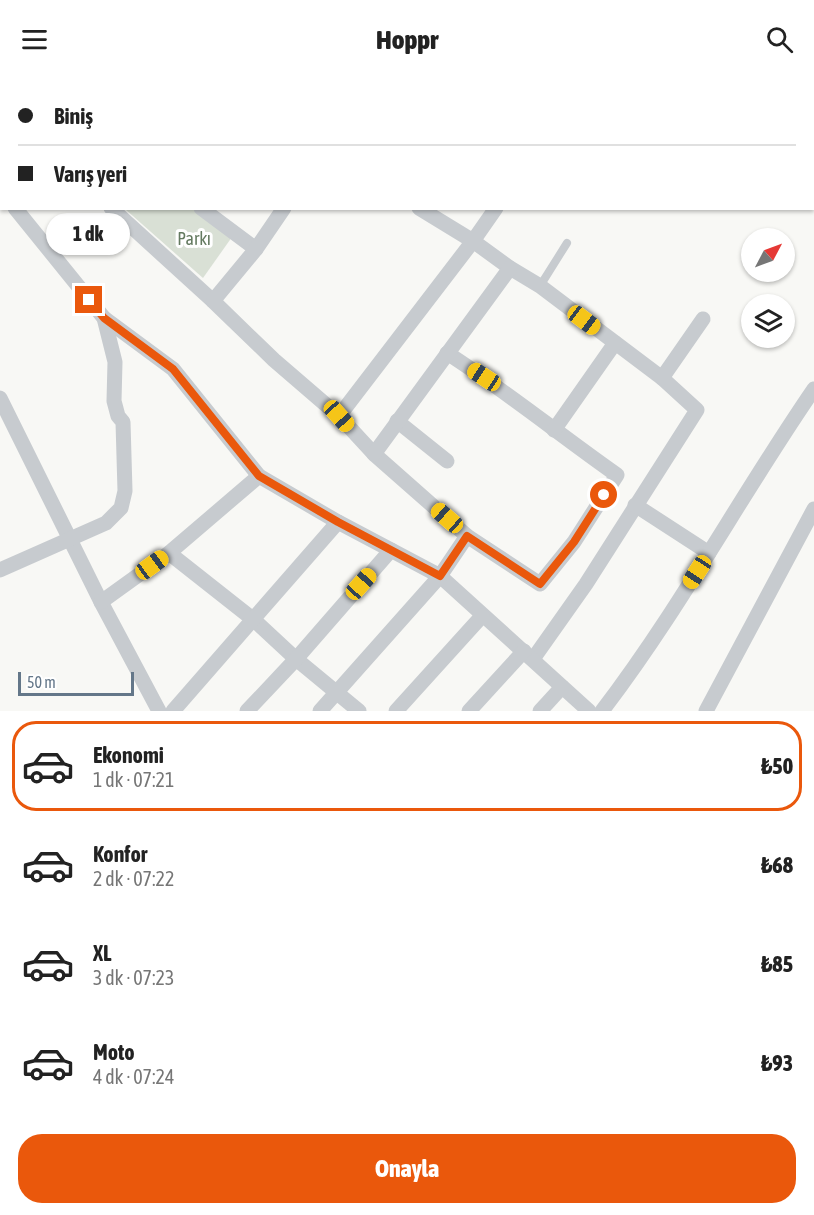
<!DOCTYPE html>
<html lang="tr">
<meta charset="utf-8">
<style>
:root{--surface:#fff;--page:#f6f6f6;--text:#222;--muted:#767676;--line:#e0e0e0;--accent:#ea580c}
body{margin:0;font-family:"Asap Condensed",sans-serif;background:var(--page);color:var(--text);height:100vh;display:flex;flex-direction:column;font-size:22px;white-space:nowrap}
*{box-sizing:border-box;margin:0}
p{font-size:20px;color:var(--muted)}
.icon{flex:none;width:33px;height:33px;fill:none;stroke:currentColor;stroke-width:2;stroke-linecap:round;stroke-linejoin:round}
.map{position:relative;height:633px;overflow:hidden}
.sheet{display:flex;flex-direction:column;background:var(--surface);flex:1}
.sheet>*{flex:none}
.guide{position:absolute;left:0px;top:0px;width:814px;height:132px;box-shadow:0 2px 4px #0004;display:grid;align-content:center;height:132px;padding:0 18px;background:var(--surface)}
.needle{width:39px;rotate:49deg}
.tools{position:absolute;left:741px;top:150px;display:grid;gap:12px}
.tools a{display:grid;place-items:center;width:54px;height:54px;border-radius:50%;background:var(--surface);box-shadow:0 2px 4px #0004;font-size:30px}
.scale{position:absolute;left:18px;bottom:15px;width:116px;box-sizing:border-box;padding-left:6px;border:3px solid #647789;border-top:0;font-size:16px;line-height:21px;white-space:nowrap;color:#647789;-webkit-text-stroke:4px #fff;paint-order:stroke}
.end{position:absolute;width:27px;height:27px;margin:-14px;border:8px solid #ea580c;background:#fff;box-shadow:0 0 0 3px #fff}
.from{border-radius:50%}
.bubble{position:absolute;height:42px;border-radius:21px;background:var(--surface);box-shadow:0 2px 4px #0004;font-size:20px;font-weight:800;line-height:42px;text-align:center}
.car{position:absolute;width:18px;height:36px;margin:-18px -9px;border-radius:8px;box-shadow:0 0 4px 2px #0007;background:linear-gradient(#f5c518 24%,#345 0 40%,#f5c518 0 76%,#345 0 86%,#f5c518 0)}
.guide b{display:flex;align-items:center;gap:21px;height:57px;font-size:22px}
.guide b+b{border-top:2px solid var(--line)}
.guide i{width:15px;height:15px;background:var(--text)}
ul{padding:10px 0 0;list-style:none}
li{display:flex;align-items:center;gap:18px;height:90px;margin:0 12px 9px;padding:0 6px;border:3px solid transparent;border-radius:24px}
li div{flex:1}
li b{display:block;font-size:22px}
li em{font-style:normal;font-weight:800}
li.selected{border-color:var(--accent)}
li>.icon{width:54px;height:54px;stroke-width:1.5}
.cta{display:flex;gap:12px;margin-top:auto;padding:12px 18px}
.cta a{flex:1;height:69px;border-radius:24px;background:var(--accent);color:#fff;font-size:24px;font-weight:800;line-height:69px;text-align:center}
header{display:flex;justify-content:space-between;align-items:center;height:78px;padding:0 18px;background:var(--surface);font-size:27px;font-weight:800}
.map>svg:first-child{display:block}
</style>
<header><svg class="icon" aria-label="menu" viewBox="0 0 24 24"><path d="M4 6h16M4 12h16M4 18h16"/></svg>Hoppr<svg class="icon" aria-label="search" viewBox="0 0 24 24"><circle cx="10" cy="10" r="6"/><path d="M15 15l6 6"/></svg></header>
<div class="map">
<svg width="814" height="633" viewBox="0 0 814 633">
<rect width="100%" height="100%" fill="#f8f8f5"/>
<polygon fill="#d9e0d5" points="125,131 193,131 232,159 203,200"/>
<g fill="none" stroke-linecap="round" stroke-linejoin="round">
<polyline stroke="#c7cbcf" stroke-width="8" points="540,208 567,165"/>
<g stroke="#c7cbcf" stroke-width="15">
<polyline points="206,0 208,2"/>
<polyline points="797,0 799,2"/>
<polyline points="63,2 65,0"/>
<polyline points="104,2 105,0"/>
<polyline points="379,2 380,0"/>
<polyline points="585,2 586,0"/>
<polyline points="813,11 814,11"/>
<polyline points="0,112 2,114"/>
<polyline points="111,130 213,223"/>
<polyline points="201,130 256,171"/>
<path d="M284,130l-28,41 -43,52 61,59 65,56 35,38 93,82 73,48 34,-42 43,-67c-57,-40 -111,-84 -170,-122"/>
<polyline points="419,130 473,163 510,190 540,208 662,300 697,332 586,506 533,581"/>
<polyline points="104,240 173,291 259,398 338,444 440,498 589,633"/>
<polyline points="662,300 703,241"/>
<polyline points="0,320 101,524 159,633"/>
<polyline points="339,338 473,163 496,130"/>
<polyline points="397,343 447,383"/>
<polyline points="554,352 615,265"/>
<polyline points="374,376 510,190"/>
<polyline points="635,427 709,475"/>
<polyline points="169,475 254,542 296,581 359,633"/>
<polyline points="0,492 106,445 121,430 125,413 123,344 118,338 114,323 115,284 104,240 15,130"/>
<polyline points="101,524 169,475 259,398"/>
<polyline points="173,633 338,444"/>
<polyline points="247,633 296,581 391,472"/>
<polyline points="320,633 440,498 467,458"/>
<polyline points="396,633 482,538"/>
<polyline points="469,633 524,573"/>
<polyline points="540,633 562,609"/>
<path d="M602,633c78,-102 139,-216 212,-322"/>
<polyline points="706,633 814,431"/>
</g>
</g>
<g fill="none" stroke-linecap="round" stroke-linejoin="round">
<polyline stroke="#ea580c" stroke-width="8" points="89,222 104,240 173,291 259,398 338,444 440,498 467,458 540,506 574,464 604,417"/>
</g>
<g text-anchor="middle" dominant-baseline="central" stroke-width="6" stroke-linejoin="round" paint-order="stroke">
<g font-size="18" fill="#647a60" stroke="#fff">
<text x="194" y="160">Parkı</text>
</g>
</g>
</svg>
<div class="tools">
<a><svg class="needle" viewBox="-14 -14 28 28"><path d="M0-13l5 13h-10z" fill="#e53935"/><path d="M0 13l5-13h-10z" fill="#767676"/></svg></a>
<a><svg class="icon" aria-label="layers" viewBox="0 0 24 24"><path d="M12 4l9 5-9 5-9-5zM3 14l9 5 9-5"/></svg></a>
</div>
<div class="scale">50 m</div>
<i class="end from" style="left:604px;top:417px"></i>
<i class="end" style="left:89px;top:222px"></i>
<div class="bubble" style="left:46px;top:135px;width:84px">1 dk</div>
<i class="car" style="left:584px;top:242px;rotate:127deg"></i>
<i class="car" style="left:484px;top:299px;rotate:303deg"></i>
<i class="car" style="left:339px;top:338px;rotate:138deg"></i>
<i class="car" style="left:447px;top:440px;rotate:311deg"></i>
<i class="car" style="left:152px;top:487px;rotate:54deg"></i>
<i class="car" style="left:697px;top:494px;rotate:213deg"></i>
<i class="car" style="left:361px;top:506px;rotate:42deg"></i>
<div class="guide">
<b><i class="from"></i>Biniş</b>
<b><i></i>Varış yeri</b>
</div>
</div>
<section class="sheet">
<ul>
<li class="selected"><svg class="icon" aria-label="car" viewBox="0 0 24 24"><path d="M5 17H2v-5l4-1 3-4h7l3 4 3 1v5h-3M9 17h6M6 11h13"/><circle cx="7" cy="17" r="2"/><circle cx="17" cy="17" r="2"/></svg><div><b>Ekonomi</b><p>1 dk · 07:21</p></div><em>₺50</em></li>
<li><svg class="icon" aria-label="car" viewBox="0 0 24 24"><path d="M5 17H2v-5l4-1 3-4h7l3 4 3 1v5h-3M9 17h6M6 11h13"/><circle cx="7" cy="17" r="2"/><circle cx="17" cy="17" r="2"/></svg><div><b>Konfor</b><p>2 dk · 07:22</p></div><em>₺68</em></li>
<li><svg class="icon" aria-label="car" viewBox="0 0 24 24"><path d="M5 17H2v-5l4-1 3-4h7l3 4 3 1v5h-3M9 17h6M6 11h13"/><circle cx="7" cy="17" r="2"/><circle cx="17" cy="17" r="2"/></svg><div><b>XL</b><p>3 dk · 07:23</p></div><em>₺85</em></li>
<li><svg class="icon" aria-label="car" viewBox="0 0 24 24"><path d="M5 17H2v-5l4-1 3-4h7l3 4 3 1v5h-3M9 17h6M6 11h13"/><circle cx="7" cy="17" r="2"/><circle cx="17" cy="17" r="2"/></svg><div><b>Moto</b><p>4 dk · 07:24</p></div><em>₺93</em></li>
</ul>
<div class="cta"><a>Onayla</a></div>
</section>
